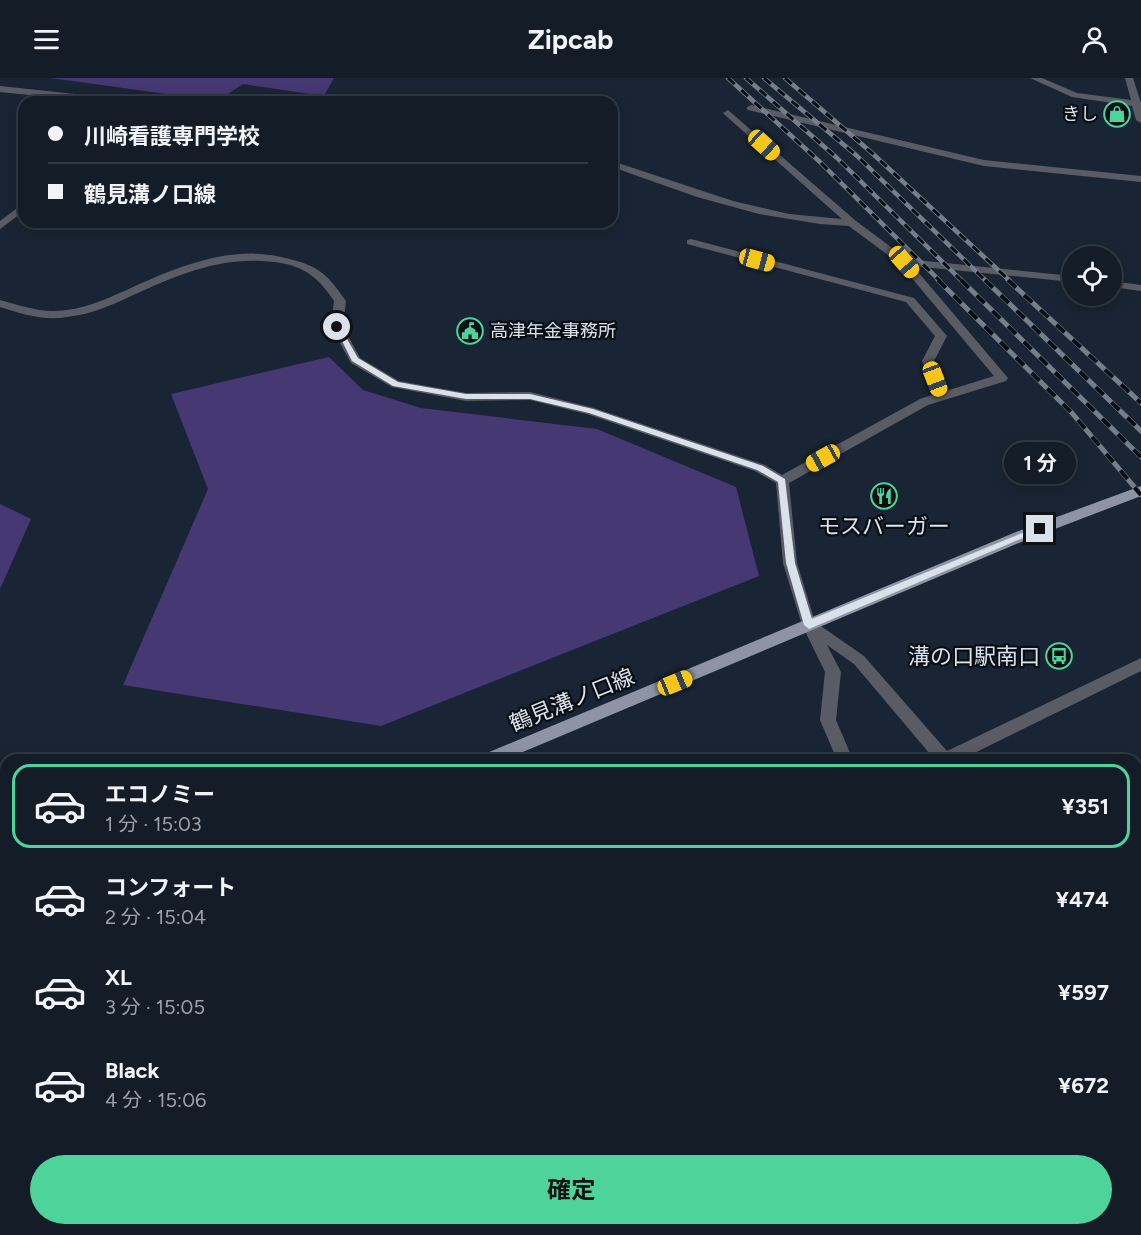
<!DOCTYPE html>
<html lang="ja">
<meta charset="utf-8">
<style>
:root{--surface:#131c27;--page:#1c252f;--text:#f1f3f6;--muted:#9da1a7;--line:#323a44;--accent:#4ed39a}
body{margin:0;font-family:Figtree,"Noto Sans JP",sans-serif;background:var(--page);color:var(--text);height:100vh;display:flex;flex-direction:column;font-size:22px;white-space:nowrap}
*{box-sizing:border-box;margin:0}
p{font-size:20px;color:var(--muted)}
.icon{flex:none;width:33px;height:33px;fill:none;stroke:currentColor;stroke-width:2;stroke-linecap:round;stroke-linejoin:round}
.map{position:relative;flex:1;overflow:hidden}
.sheet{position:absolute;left:0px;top:676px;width:1142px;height:482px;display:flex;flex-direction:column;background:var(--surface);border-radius:18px 18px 0 0;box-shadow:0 3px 15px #0003,0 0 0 2px var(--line)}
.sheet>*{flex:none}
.guide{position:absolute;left:18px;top:18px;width:600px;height:132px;border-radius:18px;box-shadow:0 3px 15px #0003,0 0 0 2px var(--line);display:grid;align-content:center;height:132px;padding:0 30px;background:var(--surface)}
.controls{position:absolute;left:1062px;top:168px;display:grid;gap:12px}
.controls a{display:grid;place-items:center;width:60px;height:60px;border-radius:50%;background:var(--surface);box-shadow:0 3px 15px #0003,0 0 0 2px var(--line);font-size:30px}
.end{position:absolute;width:27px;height:27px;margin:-14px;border:8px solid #d9e1eb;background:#111;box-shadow:0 0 0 3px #111}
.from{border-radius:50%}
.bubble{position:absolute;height:42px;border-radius:21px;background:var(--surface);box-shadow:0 3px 15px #0003,0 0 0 2px var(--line);font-size:20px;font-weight:700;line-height:42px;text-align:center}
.car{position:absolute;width:18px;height:36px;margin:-18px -9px;border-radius:8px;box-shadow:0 0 4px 2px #0007;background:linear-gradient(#f5c518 24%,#345 0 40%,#f5c518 0 76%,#345 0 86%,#f5c518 0)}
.guide b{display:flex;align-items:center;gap:21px;height:57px;font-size:22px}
.guide b+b{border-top:2px solid var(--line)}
.guide i{width:15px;height:15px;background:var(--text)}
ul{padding:10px 0 0;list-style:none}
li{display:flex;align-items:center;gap:18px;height:84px;margin:0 12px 9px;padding:0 18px;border:3px solid transparent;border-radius:18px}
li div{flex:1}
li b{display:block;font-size:22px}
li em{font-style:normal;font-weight:700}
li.active{border-color:var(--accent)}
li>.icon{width:54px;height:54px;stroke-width:1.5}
.action{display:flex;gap:12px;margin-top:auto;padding:12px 30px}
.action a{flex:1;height:69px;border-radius:36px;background:var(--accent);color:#111;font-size:24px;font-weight:700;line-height:69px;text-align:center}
header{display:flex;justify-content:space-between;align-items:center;height:78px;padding:0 30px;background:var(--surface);font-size:27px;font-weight:700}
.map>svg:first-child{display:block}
</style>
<header><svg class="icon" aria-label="menu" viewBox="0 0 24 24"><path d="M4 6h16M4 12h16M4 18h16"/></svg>Zipcab<svg class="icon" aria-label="person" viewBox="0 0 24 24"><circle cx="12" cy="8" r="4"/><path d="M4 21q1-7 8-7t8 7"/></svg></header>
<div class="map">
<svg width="1141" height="1157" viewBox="0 0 1141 1157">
<rect width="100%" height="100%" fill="#192534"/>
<g fill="#463873">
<polygon points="51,0 334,0 324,18 243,6 217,23"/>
<polygon points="329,279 363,312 421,330 597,351 736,409 759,498 381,648 123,607 208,411 171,316"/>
<polygon points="0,426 31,441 0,511"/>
</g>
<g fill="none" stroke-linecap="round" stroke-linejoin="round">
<g fill="#5a5c65" fill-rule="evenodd">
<polygon points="1030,0 1042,0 1077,15 1131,22 1125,0 1133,0 1141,25 1141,45 1136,42 1132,28 1072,19"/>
<polygon points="0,8 122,21 127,24 96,24 0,14"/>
<polygon points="751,27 984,82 1141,98 1141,104 984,88 748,32 746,30"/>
<path d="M728,32l128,111 51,38 165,17v6l-159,-16 95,112 -2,3 -78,24 -139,78 8,80 18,59 49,34 83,95 194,-93v13l-181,89h-25l-81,-96 -27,-19 14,27 -5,48 17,40h-16l-17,-40 5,-48 -23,-47 -19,-62 -7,-80 -21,-12 -168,-57 -57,-14 -64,1 -74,-14 -41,-24 -20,-36 3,-26c-19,-29 -36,-38 -71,-40 -43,-3 -84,13 -123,31 -24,11 -46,22 -73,25 -24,4 -45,-3 -67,-10v-7c23,6 42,14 67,10 24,-3 43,-13 64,-22 46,-21 99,-43 150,-31 36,8 44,14 65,44l-3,26 17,31 39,23 67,12 64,-1 64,16 171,57 17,10 138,-76 15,-5 -13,-33 13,-25 -29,-34 -219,-58v-4l4,-1 223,59 33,38 -13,25 12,30 48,-15 -94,-112 -51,-38 -29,-2 -61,-10 -62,-17 -85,-30v-6l121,40 56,13 53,5 -117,-104 -2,-2z"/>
<polygon points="24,125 24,133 0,151 0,143"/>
<polygon points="1112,203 1141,207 1141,213 1112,209"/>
<polygon points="1141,751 1141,767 1136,769 1136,753"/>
<polygon points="1141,908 1141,926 1136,927 1136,909"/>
<polygon points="1141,1099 1141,1120 1136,1122 1136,1101"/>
<polygon points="485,1152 507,1152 506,1157 484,1157"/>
<polygon points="1017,1152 1048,1152 1045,1157 1015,1157"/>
</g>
<g fill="#8e94a6" fill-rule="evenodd">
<polygon points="1141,408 1141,418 1026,462 504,682 480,682 482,677 1016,454"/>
<polygon points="6,871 6,889 0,891 0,873"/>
</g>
<g stroke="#757f8c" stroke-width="4.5">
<g id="rail-far1">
<polyline points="728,0 821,85 940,203"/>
<polyline points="746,0 837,80 962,203"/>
<polyline points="764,0 856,77 986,203"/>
<polyline points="785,0 872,75 1010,203"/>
</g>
</g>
<g stroke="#757f8c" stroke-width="5">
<g id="rail">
<polyline points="938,202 1072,335 1141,417"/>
<polyline points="961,202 1141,379"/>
<polyline points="985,202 1141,353"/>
<polyline points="1008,202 1141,325"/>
</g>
</g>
<use href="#rail-far1" stroke="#090e15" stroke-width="3" stroke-dasharray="9" stroke-linecap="butt"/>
<use href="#rail" stroke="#090e15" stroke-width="4" stroke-dasharray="11" stroke-linecap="butt"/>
</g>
<polygon fill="#d9e1eb" points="334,247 339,247 358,280 398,304 466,316 530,316 593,331 763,388 785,401 795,485 812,541 1037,449 1040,448 1044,451 809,551 804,547 786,485 778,404 757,392 589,335 530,321 466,321 393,308 352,283"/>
<defs>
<g id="shop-ring" transform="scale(1.35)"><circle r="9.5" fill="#090e15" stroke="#4ed39a" stroke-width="1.5"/><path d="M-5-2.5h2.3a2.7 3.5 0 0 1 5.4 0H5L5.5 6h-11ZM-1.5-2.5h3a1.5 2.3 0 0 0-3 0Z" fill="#4ed39a"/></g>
<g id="civic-ring" transform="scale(1.35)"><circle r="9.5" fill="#090e15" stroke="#4ed39a" stroke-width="1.5"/><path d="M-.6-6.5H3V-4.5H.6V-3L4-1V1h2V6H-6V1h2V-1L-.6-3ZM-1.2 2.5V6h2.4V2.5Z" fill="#4ed39a"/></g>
<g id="restaurant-ring" transform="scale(1.35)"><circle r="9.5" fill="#090e15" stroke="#4ed39a" stroke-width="1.5"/><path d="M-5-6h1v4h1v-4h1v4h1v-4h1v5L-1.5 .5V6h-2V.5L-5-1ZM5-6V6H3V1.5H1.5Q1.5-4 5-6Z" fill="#4ed39a"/></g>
<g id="bus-ring" transform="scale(1.35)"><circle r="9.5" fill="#090e15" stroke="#4ed39a" stroke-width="1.5"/><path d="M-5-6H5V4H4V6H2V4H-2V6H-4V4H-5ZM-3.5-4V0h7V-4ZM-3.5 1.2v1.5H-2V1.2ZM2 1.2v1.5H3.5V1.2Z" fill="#4ed39a"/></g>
</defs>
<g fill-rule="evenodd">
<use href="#shop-ring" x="1117" y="36"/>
<use href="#civic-ring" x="470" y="253"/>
<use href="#restaurant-ring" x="884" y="418"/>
<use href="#bus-ring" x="1059" y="578"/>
</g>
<g text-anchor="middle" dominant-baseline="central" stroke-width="4.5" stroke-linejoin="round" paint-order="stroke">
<g font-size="18" fill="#d9e1eb" stroke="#090e15" text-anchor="end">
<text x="1098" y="36">きし</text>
<text x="490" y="253" text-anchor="start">高津年金事務所</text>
</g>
<g font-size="22" fill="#d9e1eb" stroke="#090e15">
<text x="884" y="448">モスバーガー</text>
<text x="1040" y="578" text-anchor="end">溝の口駅南口</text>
</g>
<g font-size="22" fill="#d9e1eb" stroke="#090e15">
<text transform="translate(572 622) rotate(-22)">鶴見溝ノ口線</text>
</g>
</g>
</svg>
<div class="controls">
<a><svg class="icon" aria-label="locate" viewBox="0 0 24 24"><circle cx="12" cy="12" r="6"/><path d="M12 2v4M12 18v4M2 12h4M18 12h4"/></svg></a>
</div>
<i class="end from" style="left:337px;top:249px"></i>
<i class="end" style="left:1040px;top:451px"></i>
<div class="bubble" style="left:1004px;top:364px;width:72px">1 分</div>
<i class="car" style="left:764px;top:67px;rotate:132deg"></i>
<i class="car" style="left:757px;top:182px;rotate:105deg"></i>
<i class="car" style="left:904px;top:184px;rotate:139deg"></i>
<i class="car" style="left:935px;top:301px;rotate:159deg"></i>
<i class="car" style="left:823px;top:380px;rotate:241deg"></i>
<i class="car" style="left:675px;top:605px;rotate:68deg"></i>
<div class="guide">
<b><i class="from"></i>川崎看護専門学校</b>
<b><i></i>鶴見溝ノ口線</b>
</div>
<section class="sheet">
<ul>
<li class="active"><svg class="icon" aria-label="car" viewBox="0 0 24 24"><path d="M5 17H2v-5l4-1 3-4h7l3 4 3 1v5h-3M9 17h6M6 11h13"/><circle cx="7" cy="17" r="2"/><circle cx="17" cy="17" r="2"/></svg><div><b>エコノミー</b><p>1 分 · 15:03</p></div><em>¥351</em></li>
<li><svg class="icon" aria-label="car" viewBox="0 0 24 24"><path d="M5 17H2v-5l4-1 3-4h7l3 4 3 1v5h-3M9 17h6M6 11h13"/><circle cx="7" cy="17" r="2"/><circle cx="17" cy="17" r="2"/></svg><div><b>コンフォート</b><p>2 分 · 15:04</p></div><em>¥474</em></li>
<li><svg class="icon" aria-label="car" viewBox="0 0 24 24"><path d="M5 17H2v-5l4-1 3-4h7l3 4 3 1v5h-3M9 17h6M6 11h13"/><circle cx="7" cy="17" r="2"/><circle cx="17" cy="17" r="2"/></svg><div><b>XL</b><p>3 分 · 15:05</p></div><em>¥597</em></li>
<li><svg class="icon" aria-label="car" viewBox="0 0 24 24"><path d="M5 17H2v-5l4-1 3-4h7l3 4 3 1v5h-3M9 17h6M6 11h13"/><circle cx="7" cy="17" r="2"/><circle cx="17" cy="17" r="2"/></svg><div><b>Black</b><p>4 分 · 15:06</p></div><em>¥672</em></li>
</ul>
<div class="action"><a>確定</a></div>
</section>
</div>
